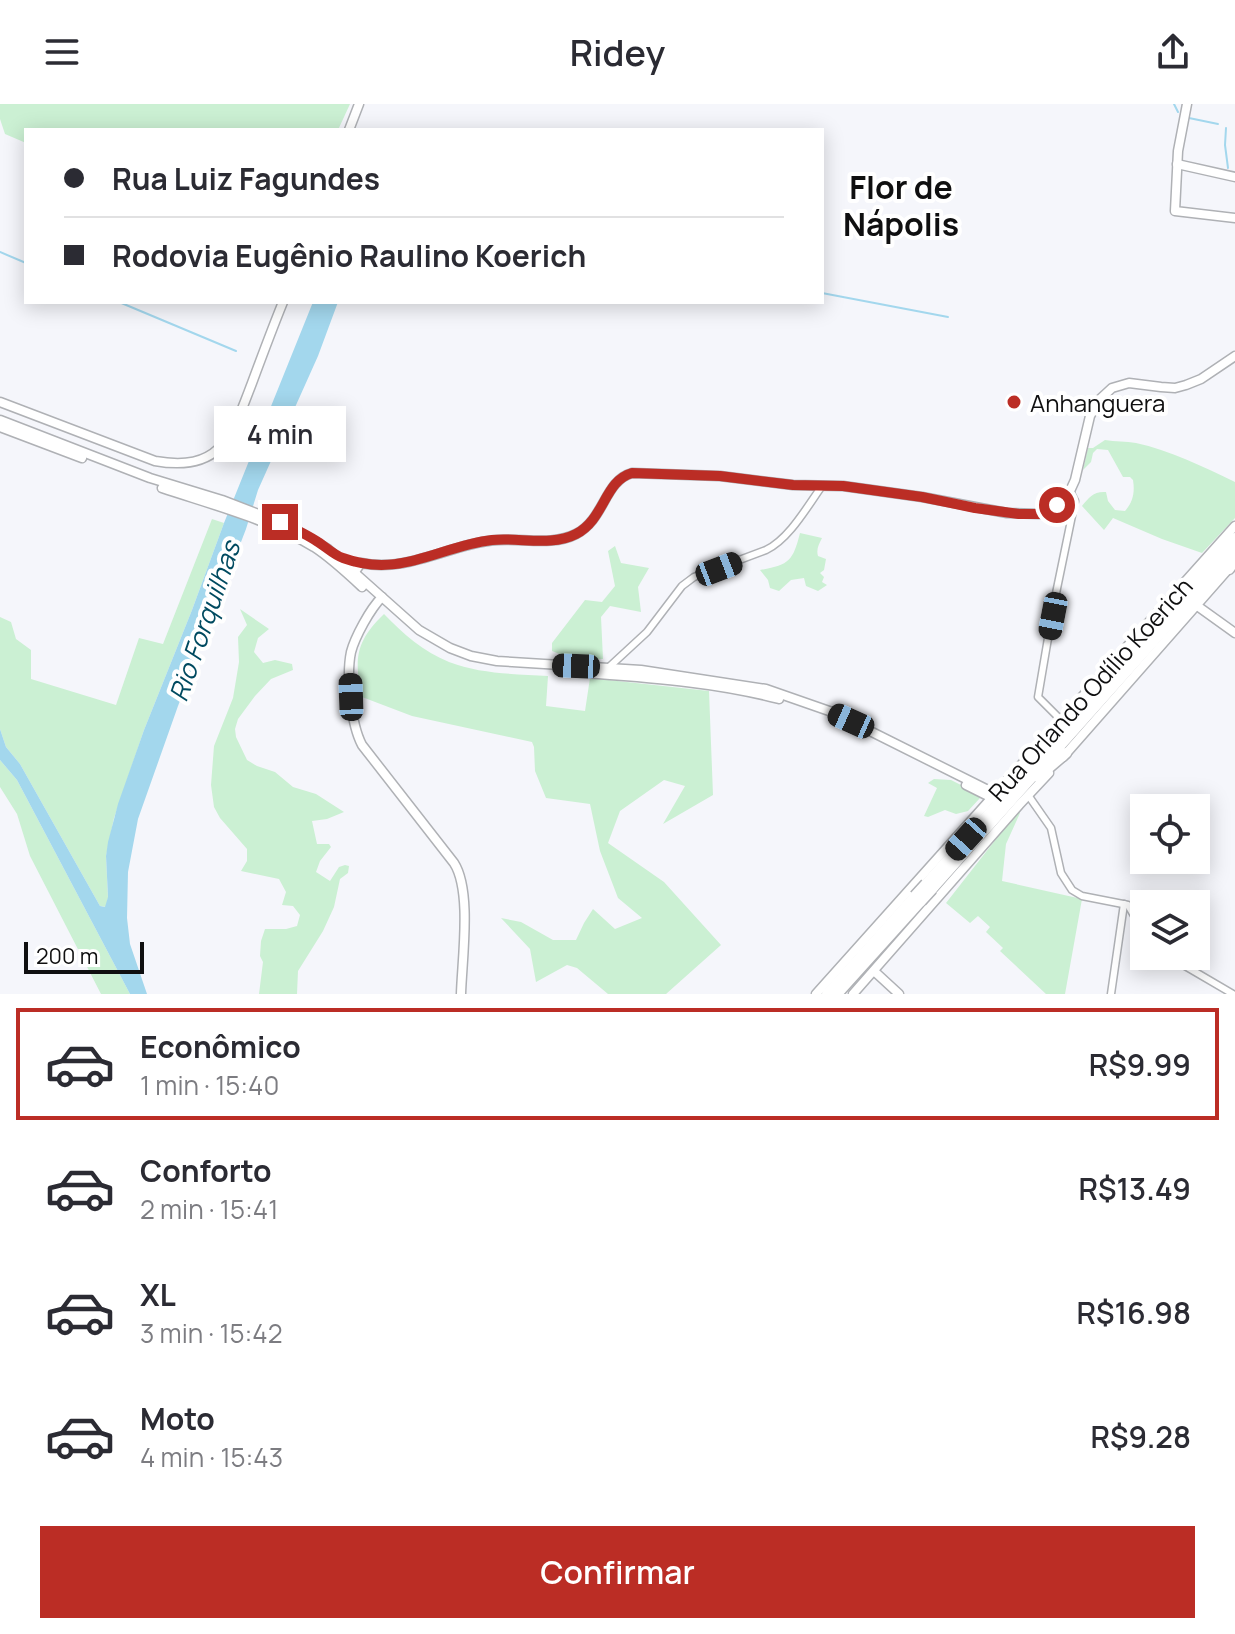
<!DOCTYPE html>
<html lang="pt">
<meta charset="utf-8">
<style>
:root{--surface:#fff;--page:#f2f2f3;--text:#2b2b33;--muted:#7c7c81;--line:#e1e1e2;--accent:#bb2d25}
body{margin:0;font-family:Manrope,sans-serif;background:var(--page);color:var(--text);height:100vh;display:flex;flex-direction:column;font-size:30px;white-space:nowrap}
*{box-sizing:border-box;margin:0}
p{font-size:26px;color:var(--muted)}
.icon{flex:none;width:44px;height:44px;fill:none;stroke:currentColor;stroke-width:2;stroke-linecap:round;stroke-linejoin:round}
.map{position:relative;height:890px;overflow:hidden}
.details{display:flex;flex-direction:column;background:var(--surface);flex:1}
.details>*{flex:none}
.guide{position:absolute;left:24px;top:24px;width:800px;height:176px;border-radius:0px;box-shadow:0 4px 20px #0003;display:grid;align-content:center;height:176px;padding:0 40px;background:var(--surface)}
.buttons{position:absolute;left:1130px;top:690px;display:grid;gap:16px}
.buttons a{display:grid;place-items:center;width:80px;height:80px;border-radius:0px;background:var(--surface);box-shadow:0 4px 20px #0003;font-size:40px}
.scale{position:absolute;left:24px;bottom:20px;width:120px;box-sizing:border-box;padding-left:8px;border:4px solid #0f0f10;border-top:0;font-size:22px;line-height:28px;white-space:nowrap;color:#0f0f10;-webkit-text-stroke:6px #fff;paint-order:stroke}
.end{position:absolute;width:36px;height:36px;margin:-18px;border:10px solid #bb2d25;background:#fff;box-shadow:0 0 0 4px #fff}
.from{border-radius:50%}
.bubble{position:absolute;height:56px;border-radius:0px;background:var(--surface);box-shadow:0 4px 20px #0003;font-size:26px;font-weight:600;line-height:56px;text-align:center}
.car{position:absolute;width:24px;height:48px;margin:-24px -12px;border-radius:10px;box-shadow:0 0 6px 2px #0007;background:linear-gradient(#222 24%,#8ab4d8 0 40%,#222 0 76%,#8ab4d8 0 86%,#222 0)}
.guide b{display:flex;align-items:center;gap:28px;height:76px;font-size:30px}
.guide b+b{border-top:2px solid var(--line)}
.guide i{width:20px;height:20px;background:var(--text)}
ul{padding:14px 0 0;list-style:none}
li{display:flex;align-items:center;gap:24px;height:112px;margin:0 16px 12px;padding:0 24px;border:4px solid transparent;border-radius:0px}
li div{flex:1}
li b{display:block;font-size:30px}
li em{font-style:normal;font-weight:600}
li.on{border-color:var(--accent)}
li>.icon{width:72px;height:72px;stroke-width:1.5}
.action{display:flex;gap:16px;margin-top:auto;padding:16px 40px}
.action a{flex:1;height:92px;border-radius:0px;background:var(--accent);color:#fff;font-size:32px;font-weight:600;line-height:92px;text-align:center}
header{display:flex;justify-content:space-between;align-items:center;height:104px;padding:0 40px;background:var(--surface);font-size:36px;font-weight:600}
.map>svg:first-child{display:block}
</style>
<header><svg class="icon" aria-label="menu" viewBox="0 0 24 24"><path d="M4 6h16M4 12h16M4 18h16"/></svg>Ridey<svg class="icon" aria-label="share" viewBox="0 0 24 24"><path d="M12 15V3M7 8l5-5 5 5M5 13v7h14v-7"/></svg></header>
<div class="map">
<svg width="1235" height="890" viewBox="0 0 1235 890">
<rect width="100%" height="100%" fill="#f5f6fb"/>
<g fill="#cbf0d3">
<polygon points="0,0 350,0 338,26 26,26 26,39 5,30 0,15"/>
<path d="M1105,336c10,2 21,1 31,3 33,7 68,24 99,39v36l-33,35 -40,-14 -49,-21 -9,12 -22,-24c7,-9 12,-15 24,-14l2,9 7,9 10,1c8,-9 10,-19 8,-31l-3,-3h-7l-15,-27 -11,-1 -4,4 -2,9 -8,8 5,-22h5z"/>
<polygon points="212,415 224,419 192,506 144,626 114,714 106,752 108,794 106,803 100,802 20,660 6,643 0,625 0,513 11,518 16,535 31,546 31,575 116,601 139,534 163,540"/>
<path d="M800,429l22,5c-3,6 -6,11 -4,18l8,3 -2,11 -4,3 4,4 -2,5 5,3 -9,6 -12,-5 -2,-8 -13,2 -12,11 -9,-3 -2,-8 -8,-10c29,-5 33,-9 40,-37z"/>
<polygon points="615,442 621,459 649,464 638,483 641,508 610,502 601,513 603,555 575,556 552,547 552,539 585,496 602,498 615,482 608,447"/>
<polygon points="240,505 269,525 258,534 254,548 263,559 275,556 292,560 293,566 271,575 255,592 238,615 235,625 236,633 247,656 257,662 275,668 293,683 316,690 344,708 327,715 312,717 317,740 329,740 331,743 320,757 316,768 330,777 339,763 345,761 349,762 348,769 340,775 334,803 323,827 298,867 297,890 259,890 263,858 260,852 261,837 265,825 286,825 297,822 300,811 293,802 282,801 286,788 279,775 241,767 247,757 247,745 220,714 214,703 211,681 214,642 233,594 239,558 238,533 247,521"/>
<path d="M384,510c18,19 40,38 65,48 31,12 66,12 99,14l-2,30 39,5 5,-33 119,13 4,104 -50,29 22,-38 -21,-6 -44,31 -12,32 56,39 57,63 -55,49h-58l-31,-26 -10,-3 -31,17 -6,-33 -29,-31 20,4 32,18h23l8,-17 9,-14 22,20 27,-11 -24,-20 -18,-47 -10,-47 -44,-6 -11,-27 -1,-24 -2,-5 -120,-26 -50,-19c-8,-38 -7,-55 22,-83z"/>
<polygon points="0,656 17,676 130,890 101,890 30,752 17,710 0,683"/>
<polygon points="934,675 951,676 979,690 980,694 968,707 956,710 945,706 928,713 924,712 937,684 928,679"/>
<polygon points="1018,707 1020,709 1006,740 1002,777 1082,795 1065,890 1046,890 1000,847 1003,844 986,828 990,823 978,812 970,819 946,799"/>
</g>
<polygon fill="#a3d7ed" points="313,198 338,198 318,252 258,386 246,425 178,602 138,715 128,768 127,814 130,840 147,890 130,890 17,676 0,656 0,625 6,643 20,660 100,802 105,803 108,793 106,752 108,738 118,700 144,626 192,506 224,419"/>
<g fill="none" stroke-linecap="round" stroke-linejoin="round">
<g stroke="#a3d7ed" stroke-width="2">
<polyline points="1174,0 1178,8"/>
<polyline points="1189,14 1218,20"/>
<polyline points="1226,24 1225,41 1228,64"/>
<polyline points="0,148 26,159"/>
<polyline points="822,189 948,213"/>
<polyline points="119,198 236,247"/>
</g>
<g stroke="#afb1b5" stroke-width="9">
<g id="minor">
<path d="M608,564l39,-36 35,-46 12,-9 72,-27c23,-11 41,-43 56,-64"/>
<polyline points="1061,616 1038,593 1054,499 1075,397 1070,387"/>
<polyline points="1028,691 1051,724 1061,769 1072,786 1082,792 1128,801 1144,829"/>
<polyline points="1168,852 1233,890"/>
<polyline points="1111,890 1124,800"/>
</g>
</g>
<g stroke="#afb1b5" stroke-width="11">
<g id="major">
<polyline points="1187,0 1178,47 1175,107 1235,114"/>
<polyline points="349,26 359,0"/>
<polyline points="1177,60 1235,73"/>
<path d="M0,298l155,59c67,12 77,-26 97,-78 10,-27 20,-54 31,-81"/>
<polyline points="0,316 150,374 222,396 287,421 328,445 419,526 450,544 471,552 497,557 641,566 766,585 832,608 996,690"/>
<polyline points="0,323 82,354"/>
<path d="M162,384c51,17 106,31 152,59 17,11 33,26 48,40"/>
<path d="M354,469l7,-10c48,10 90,-20 137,-23 25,-2 55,6 78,-6 29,-15 28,-53 56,-61l88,3 73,9 50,1 79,11 85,16 32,1 18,-9 13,-14 5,-11 15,-64 9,-16 13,-12 17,-5 32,4 14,1 11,-3 15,-6 34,-23"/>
<path d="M382,493c-12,12 -27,40 -31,55 -5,24 0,72 11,93l92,118c18,28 8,96 7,131"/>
<polyline points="1196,501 1235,529"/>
<path d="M559,567c73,6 149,9 220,28"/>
<polyline points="1063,653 1231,462"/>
<polyline points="966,681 992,694"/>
<polyline points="874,867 899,890"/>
<polyline points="816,890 1235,422"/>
<polyline points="853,890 1019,701 1049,669"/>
</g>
</g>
<g stroke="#afb1b5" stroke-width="13">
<g id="highway">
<polyline points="1229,465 1235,456"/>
<polyline points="1038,673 1066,649"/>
<polyline points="926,780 1235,434"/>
<polyline points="932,785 1235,446"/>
<polyline points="827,890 915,792"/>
<polyline points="837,890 921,797"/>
</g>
</g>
<use href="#minor" stroke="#fff" stroke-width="6"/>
<use href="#major" stroke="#fff" stroke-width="8"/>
<use href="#highway" stroke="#fff" stroke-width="10"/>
<g stroke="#afb1b5" stroke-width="13" stroke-linecap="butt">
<g id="highway-bridge">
<polyline points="915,792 926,780"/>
<polyline points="921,797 932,785"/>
</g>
</g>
<use href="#highway-bridge" stroke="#fff" stroke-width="10"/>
</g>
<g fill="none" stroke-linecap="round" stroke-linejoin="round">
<path stroke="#bb2d25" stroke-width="10" d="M280,418c13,6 26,12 38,20 8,5 16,13 25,16 58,21 96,-12 149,-18 27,-3 59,7 84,-6 29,-15 28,-53 56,-61l88,3 73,9 50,1 79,11 53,11 44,6h20l18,-9"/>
</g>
<circle fill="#bb2d25" stroke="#fff" stroke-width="3" cx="1014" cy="298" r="8"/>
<g text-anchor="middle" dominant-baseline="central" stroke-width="8" stroke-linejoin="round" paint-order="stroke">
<g font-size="24" fill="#0f0f10" stroke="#fff" text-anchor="start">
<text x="1030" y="298">Anhanguera</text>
</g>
<g font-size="24" fill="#0f0f10" stroke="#fff">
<text transform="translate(1090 585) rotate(-48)">Rua Orlando Odílio Koerich</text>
</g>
<g font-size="26" font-style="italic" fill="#004a60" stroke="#fff">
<text transform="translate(204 517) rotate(-71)">Rio Forquilhas</text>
</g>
<g font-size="32" font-weight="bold" fill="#0f0f10" stroke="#fff">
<text x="901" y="83">Flor de<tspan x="901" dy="37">Nápolis</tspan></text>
</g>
</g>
</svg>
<div class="buttons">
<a><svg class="icon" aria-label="locate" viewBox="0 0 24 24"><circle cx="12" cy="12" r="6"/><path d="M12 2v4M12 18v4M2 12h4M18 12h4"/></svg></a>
<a><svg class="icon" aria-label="layers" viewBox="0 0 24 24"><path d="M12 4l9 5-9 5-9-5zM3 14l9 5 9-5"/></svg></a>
</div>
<div class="scale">200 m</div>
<i class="end from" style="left:1057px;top:401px"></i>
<i class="end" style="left:280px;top:418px"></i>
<div class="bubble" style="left:214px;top:302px;width:132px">4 min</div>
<i class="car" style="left:719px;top:465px;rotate:69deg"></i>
<i class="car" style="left:1053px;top:512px;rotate:191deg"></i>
<i class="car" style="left:576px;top:562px;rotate:272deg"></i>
<i class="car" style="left:351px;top:593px;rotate:358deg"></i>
<i class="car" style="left:851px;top:617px;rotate:294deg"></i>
<i class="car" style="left:966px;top:735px;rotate:222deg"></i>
<div class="guide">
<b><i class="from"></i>Rua Luiz Fagundes</b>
<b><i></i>Rodovia Eugênio Raulino Koerich</b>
</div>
</div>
<section class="details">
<ul>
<li class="on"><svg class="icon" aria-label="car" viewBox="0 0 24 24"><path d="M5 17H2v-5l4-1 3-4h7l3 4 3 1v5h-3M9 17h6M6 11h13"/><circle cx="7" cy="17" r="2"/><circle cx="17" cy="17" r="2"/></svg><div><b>Econômico</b><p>1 min · 15:40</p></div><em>R$9.99</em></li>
<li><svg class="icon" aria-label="car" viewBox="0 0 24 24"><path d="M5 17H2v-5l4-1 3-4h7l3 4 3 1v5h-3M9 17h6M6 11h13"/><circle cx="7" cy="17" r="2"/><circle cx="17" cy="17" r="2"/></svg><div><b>Conforto</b><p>2 min · 15:41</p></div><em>R$13.49</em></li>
<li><svg class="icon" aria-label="car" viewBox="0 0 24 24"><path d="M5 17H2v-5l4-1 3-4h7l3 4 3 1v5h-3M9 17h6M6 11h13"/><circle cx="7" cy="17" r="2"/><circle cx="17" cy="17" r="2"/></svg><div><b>XL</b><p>3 min · 15:42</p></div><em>R$16.98</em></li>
<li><svg class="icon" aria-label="car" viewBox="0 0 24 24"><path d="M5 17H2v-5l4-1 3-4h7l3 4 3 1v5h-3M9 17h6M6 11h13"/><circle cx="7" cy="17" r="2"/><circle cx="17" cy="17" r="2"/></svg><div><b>Moto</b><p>4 min · 15:43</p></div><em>R$9.28</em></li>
</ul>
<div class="action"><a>Confirmar</a></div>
</section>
